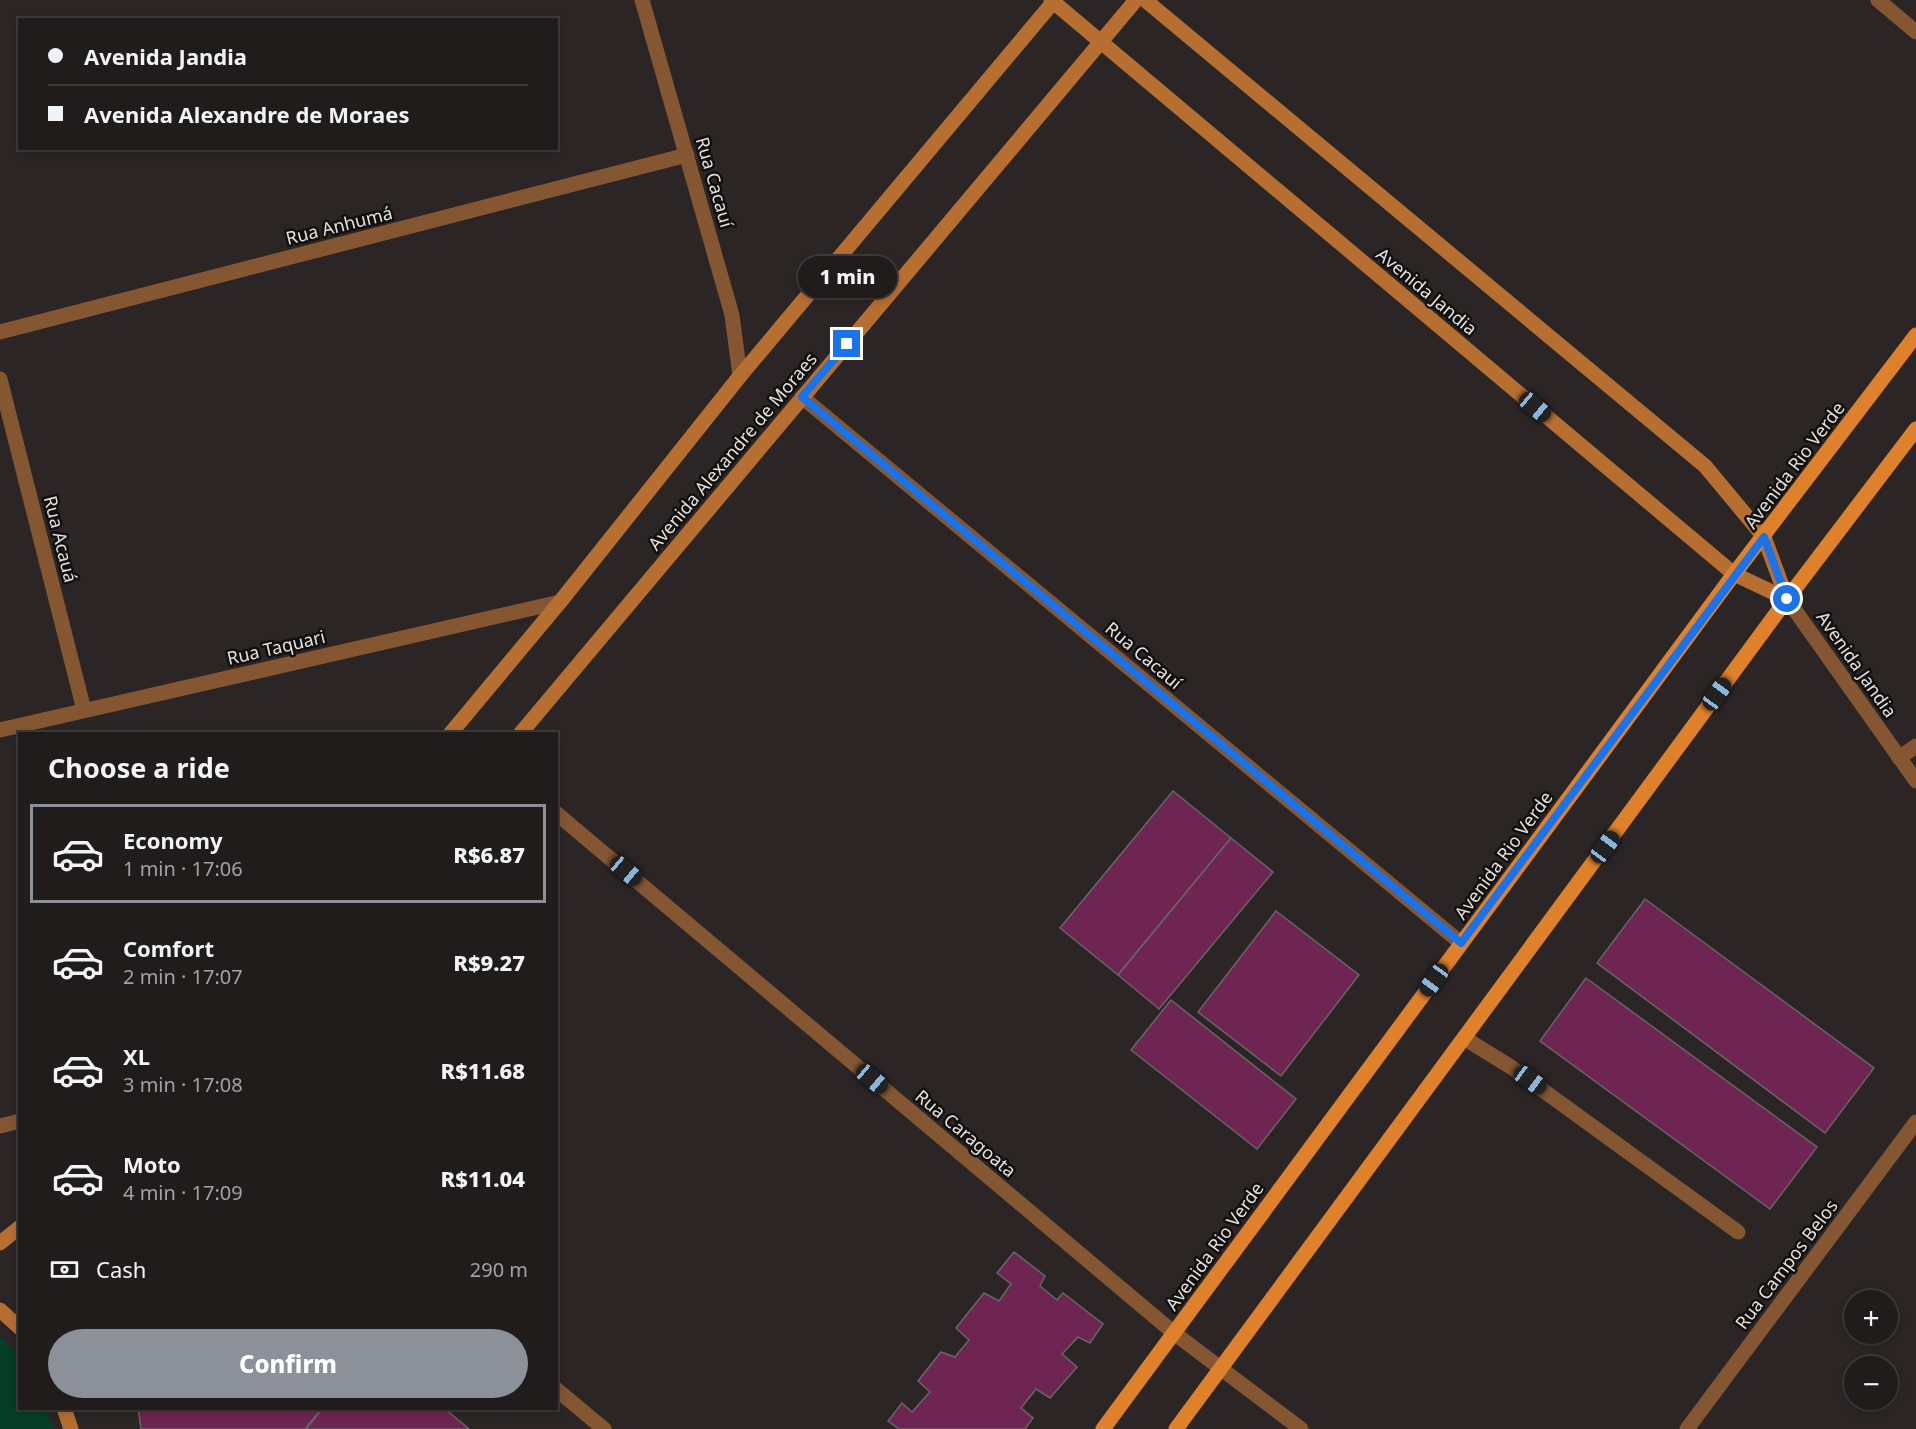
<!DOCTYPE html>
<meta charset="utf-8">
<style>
:root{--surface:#201c1c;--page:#282525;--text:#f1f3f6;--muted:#a2a1a3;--line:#3d3a3b;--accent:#8c9099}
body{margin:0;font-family:"Noto Sans",sans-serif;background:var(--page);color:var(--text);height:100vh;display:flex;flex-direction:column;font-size:22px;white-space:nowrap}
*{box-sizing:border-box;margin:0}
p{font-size:20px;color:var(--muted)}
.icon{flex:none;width:33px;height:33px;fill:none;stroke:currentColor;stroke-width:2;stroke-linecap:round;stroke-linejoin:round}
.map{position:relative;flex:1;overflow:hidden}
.side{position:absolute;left:18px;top:732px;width:540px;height:678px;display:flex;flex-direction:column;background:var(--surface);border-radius:0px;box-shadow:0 3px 9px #0003,0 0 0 2px var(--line)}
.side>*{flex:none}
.guide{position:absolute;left:18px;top:18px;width:540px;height:132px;border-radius:0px;box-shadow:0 3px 9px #0003,0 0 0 2px var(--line);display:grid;align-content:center;height:132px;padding:0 30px;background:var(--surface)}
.controls{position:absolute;left:1844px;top:1290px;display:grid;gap:12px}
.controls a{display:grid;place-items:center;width:54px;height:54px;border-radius:50%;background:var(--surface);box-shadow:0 3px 9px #0003,0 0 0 2px var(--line);font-size:30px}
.end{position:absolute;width:27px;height:27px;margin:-14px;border:8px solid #1a73e8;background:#fff;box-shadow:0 0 0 3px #fff}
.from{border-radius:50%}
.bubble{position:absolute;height:42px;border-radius:21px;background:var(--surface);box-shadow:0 3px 9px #0003,0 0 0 2px var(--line);font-size:20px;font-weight:800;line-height:42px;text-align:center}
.car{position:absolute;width:18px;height:36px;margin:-18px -9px;border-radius:8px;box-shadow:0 0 4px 2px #0007;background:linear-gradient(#222 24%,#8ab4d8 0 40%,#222 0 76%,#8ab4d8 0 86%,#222 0)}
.guide b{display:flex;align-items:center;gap:21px;height:57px;font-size:22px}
.guide b+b{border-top:2px solid var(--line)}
.guide i{width:15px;height:15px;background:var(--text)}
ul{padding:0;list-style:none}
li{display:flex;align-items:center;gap:18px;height:99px;margin:0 12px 9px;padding:0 18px;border:3px solid transparent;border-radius:0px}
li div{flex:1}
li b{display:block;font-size:22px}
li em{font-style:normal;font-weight:800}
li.on{border-color:var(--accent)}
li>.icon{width:54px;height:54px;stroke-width:1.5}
h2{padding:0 30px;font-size:27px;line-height:72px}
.pay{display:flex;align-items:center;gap:15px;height:66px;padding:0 30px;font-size:22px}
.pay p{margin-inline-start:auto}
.primary-button{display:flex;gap:12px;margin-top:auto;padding:12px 30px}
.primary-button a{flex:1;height:69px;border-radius:36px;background:var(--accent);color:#fff;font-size:24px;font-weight:800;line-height:69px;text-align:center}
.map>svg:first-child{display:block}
</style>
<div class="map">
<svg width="1916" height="1429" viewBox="0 0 1916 1429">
<rect width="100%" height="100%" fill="#2b2625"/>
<polygon fill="#053d28" points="0,1337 19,1356 20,1408 46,1409 54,1429 0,1429"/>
<g fill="#6e2552" stroke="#6a6567" stroke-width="1.5">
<polygon points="1173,791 1231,838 1118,975 1060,928"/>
<polygon points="1231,838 1273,872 1159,1009 1118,975"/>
<polygon points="1645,899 1874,1068 1825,1133 1597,963"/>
<polygon points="1276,911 1359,975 1281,1076 1198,1012"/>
<polygon points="1586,978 1817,1147 1770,1209 1540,1041"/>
<polygon points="1171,1000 1296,1099 1257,1149 1131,1050"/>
<polygon points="1014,1252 1045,1276 1040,1286 1057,1300 1063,1293 1103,1324 1090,1343 1078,1337 1062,1354 1077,1367 1050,1398 1036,1389 1021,1408 1033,1418 1025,1429 899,1429 888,1421 902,1403 912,1412 930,1392 918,1381 941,1352 955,1357 969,1340 956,1328 984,1293 999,1301 1011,1284 997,1273"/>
<polygon points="138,1408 322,1408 305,1429 141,1429"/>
<polygon points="323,1408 444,1408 469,1429 306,1429"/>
</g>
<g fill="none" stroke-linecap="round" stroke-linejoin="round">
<polyline stroke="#845632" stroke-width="15" points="1464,1038 1511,1067 1738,1232"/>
<g stroke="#845632" stroke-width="15">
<polyline points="642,0 732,315 740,376"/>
<polyline points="1878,0 1916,32"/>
<polyline points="0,332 687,155"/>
<polyline points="0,379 84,710"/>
<polyline points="802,397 1461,943"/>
<polyline points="1787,599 1916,781"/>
<polyline points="0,730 560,602"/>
<polyline points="1899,758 1916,746"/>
<polyline points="556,813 1174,1333 1301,1429"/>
<polyline points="0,1126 20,1121"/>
<polyline points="556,1389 604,1429"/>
<polyline points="1687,1429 1916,1122"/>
</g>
<g stroke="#b76e31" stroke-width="15">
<polyline points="1051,0 1734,574 1787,599"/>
<polyline points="1145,0 1705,466 1764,537 1787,599"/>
<polyline points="450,734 560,602 740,376 1055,0"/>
<polyline points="520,734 1136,0"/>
<polyline points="0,1243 20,1227"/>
<polyline points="0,1310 20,1328"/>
<polyline points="64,1408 71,1429"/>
</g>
<g stroke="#df802b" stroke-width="15">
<polyline points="1103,1429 1734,574 1916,335"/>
<polyline points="1176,1429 1787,599 1916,429"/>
</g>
</g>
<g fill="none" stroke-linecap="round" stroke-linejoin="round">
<polyline stroke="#1a73e8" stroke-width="8" points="847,344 802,397 1461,943 1764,537 1787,599"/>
</g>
<g text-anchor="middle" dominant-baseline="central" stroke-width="5" stroke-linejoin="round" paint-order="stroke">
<g font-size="18" fill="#e4e1df" stroke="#12100f">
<text transform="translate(715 182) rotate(74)">Rua Cacauí</text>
<text transform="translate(339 225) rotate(-14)">Rua Anhumá</text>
<text transform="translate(1427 291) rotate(40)">Avenida Jandia</text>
<text transform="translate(732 451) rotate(-50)">Avenida Alexandre de Moraes</text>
<text transform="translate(1794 465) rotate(-53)">Avenida Rio Verde</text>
<text transform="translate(61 539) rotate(76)">Rua Acauá</text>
<text transform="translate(276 647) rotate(-13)">Rua Taquari</text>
<text transform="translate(1144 655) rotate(40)">Rua Cacauí</text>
<text transform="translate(1857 664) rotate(55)">Avenida Jandia</text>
<text transform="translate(1503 855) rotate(-54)">Avenida Rio Verde</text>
<text transform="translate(966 1133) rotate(40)">Rua Caragoata</text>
<text transform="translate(1214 1246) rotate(-54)">Avenida Rio Verde</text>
<text transform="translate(1786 1264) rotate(-53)">Rua Campos Belos</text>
</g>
</g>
</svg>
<div class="controls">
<a>+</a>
<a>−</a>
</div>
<i class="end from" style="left:1787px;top:599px"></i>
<i class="end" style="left:847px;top:344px"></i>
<div class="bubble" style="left:798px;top:256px;width:99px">1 min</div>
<i class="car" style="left:1535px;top:407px;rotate:130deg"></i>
<i class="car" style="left:1717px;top:694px;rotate:36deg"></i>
<i class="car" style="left:1605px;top:847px;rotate:37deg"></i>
<i class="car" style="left:626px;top:871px;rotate:130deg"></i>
<i class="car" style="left:1434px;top:980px;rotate:216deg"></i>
<i class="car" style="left:872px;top:1079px;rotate:130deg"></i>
<i class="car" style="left:1530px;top:1080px;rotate:126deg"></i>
<div class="guide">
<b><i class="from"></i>Avenida Jandia</b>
<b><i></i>Avenida Alexandre de Moraes</b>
</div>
<section class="side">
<h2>Choose a ride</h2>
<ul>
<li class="on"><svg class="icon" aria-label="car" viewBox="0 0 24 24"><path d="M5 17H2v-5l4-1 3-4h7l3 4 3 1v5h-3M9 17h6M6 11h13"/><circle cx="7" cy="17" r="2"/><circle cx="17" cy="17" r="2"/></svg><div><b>Economy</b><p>1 min · 17:06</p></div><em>R$6.87</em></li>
<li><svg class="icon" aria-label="car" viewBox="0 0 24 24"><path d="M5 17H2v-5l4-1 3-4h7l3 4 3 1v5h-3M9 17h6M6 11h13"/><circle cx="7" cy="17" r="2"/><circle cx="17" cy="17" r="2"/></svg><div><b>Comfort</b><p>2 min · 17:07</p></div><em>R$9.27</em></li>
<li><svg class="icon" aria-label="car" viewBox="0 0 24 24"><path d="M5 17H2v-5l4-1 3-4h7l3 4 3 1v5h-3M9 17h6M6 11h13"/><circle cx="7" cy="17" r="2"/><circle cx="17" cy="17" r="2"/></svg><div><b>XL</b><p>3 min · 17:08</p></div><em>R$11.68</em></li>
<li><svg class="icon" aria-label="car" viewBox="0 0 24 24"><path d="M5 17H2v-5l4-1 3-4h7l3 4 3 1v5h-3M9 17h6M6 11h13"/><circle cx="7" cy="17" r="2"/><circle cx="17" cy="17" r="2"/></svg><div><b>Moto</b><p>4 min · 17:09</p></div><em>R$11.04</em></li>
</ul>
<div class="pay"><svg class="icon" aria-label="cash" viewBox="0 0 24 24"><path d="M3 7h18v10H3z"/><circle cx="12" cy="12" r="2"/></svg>Cash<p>290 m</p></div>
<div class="primary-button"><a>Confirm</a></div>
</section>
</div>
